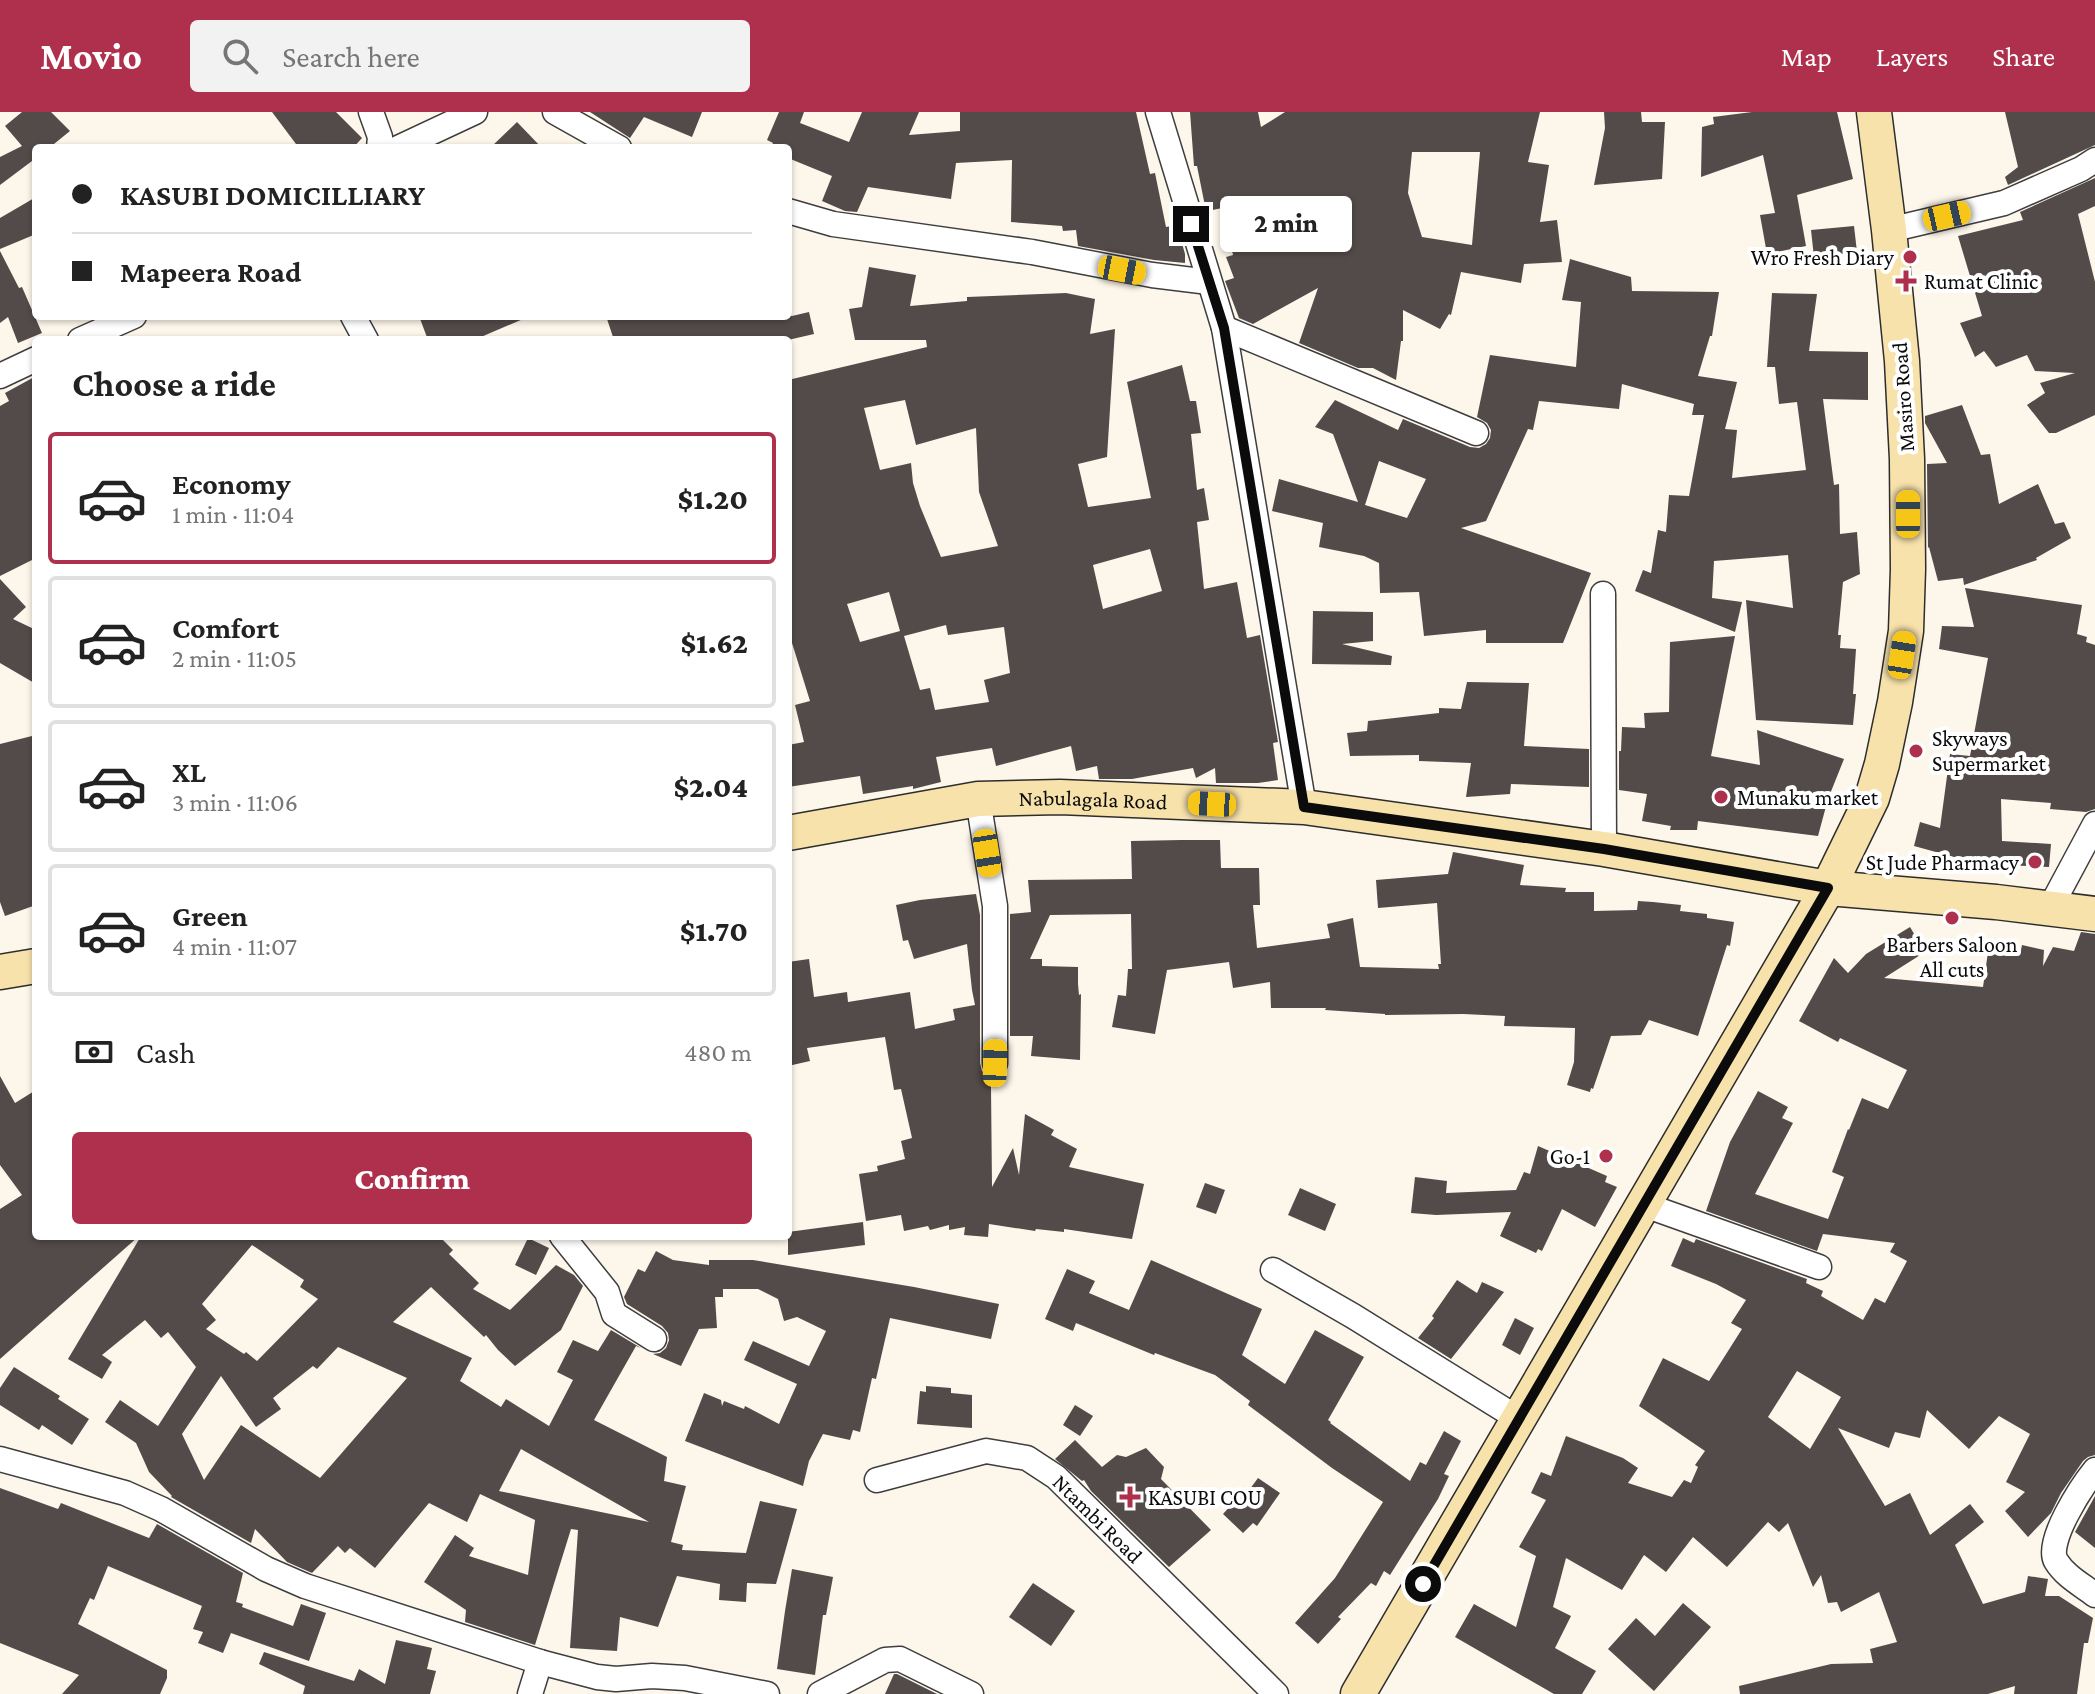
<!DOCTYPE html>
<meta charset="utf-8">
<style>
:root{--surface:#fff;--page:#f2f2f2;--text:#222;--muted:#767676;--line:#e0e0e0;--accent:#ae304d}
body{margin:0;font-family:"Crimson Pro",serif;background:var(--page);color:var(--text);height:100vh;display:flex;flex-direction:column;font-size:30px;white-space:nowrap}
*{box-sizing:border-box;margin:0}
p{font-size:26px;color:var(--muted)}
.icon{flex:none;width:44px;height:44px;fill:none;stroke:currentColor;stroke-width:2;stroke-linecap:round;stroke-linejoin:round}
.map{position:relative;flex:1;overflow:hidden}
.details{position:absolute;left:32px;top:224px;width:760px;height:904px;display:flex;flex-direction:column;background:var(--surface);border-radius:8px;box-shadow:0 2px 6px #0004}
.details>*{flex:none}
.top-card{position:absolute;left:32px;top:32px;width:760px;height:176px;border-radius:8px;box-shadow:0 2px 6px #0004;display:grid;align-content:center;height:176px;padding:0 40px;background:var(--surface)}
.end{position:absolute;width:36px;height:36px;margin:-18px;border:10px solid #0b0b0b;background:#fff;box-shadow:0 0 0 4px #fff}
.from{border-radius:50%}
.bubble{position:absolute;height:56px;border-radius:8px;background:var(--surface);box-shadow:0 2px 6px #0004;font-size:26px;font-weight:800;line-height:56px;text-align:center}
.car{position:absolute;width:24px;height:48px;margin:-24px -12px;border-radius:10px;box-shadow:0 0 6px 2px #0007;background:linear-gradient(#f5c518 24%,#345 0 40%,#f5c518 0 76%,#345 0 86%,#f5c518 0)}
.top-card b{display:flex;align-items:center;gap:28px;height:76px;font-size:30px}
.top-card b+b{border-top:2px solid var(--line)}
.top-card i{width:20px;height:20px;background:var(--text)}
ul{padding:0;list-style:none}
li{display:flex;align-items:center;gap:24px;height:132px;margin:0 16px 12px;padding:0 24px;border:4px solid var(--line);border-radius:8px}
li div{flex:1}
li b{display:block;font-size:30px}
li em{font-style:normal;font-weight:800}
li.on{border-color:var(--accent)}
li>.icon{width:72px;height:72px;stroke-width:1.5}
h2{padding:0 40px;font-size:36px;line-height:96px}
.pay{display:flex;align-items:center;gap:20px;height:88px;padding:0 40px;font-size:30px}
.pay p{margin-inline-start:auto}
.action{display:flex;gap:16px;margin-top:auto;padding:16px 40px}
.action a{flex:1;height:92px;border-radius:8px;background:var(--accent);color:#fff;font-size:32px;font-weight:800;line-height:92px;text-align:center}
header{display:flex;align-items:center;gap:48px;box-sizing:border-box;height:112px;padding:0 40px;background:var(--accent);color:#fff}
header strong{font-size:38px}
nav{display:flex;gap:44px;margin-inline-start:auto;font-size:28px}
.search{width:560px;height:72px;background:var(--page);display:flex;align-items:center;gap:20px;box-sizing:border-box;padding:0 28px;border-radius:8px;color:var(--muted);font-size:30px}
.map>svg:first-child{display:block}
</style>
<header>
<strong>Movio</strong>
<div class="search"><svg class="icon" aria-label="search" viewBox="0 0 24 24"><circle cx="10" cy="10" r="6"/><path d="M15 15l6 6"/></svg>Search here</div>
<nav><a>Map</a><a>Layers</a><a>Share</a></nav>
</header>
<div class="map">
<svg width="2095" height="1582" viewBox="0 0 2095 1582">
<rect width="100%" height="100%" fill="#fdf6eb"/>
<g fill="#534b49" fill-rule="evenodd">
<polygon points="22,0 51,0 70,19 49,36 36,36 36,46 0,73 0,45 22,34 5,14"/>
<polygon points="272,0 336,0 362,26 353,36 299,36"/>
<polygon points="590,0 702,0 692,25 644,5 630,26"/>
<polygon points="779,0 804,0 800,11 849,30 862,0 919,0 909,23 960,19 960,0 1136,0 1150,62 1155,61 1166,115 1177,113 1185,142 1185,151 1154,148 1078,134 1076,118 1063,119 1062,114 1011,110 1012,48 956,51 951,87 868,75 857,100 845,99 822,89 832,64 788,46 788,36 771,36 773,31 767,28"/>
<path d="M1190,0h68l3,15 24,-15h255l-12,50 21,3 -9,57 17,-2 5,42 -38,2 -3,19 -60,-11 -10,43 -2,-1 -9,15 -37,-19v31h-2l-5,39 -23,-12h-15l-59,-25 19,-55 -65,36 -14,-6 -14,-37 9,-3 -8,-21 7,-2 -11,-47 -14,3 -4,-10 -7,-35h-3zM1412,40h68l-8,93 -50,-8 -14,-44z"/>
<polygon points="1604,0 1641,0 1642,10 1665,10 1662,67 1594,73 1605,16"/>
<polygon points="1752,0 1837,0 1853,67 1797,83 1806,134 1767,142 1760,103 1775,101 1763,43 1701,65 1702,15 1714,12 1713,5"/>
<polygon points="2005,0 2095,0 2095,33 2008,73 2005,65 2018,55"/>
<polygon points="517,10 542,36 490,36"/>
<polygon points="2095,66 2095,94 2078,102 2095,170 2095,303 2056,321 2049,321 2027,293 2045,281 2040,271 2075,261 2035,259 2027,243 1996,255 1984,239 1975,245 1960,211 1982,204 1958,124 2023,108 2020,100"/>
<polygon points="36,85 36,122 0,137 0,106"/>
<polygon points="1854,114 1857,140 1814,145 1811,118"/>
<polygon points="0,139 19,176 22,175 42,221 18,231 8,205 0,211"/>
<path d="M1570,147l61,18 1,14 87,1 -7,44h-2l-12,40 39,6 -12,47 12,1 -5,48 74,-8 -9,-68 -18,2 -4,-37h-8l5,-74 45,1 -8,57 59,1v48l-45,-1 11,86 5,-1 1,50 17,-2 3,42 -17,8 -5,53h3l-1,13 16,1 -3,45h3l-3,31 -97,-5 -10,-120 47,8 -5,-53 -74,6 -2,37 30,4 -7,30 -100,-41 8,-21 8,3 7,-43 8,2 3,-37 20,1 15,-81h-12l2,-11 -72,-20 -3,25 -80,-8 -6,29 -5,-1 -42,92 -25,7 130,45 -28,70h-77v-13l-62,6 -5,-44 -39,1 -1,-30 -15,-7 -45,-9 4,-24 -51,-12 7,-32 79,23 -25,-68 -18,-7 20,-27 63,30 5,-11 67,28 9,1 7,-4 4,-6 1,-8 -4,-7 -10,-6 13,-62 86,12 5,-65 -19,-2zM1379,349l47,18 -19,39 -42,-13z"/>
<path d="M869,155l47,8 -6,31 57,-5v-4l99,-4 29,6 -5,35 25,-5 -8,128 -29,7 10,43 63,-9 -24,-116 55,-17 8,36h6l5,32 -10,1 6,56 7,-2 5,32 -12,2 7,67 33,-7 10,56 13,-3 18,107 -5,1 5,37 -20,3h-42l-1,-15 -19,10 -3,-10 -61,11h-33l-2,-13 -21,5 -5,-25 -75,20 -4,-18 -56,9 5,25 -28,7v-3l-50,8 -3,-18 -72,11v-42l16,-3 -9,-37 15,-4 -18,-58 -4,2v-265l139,-33 -1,-7h-71l-6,-31 13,-2zM905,288l11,45 60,-17 3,64 19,54 -57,11 -21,-51 -7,-23 -2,-20 -31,7 -16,-62zM1150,437l12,42 -59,18 -10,-44zM889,480l11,39 -40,11 -13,-38zM946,513l2,10 56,-8 6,46 -26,7 5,22 -54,8 -5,-22 -10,2 -16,-54z"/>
<polygon points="809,200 814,222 788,228 614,228 606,204 792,204"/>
<polygon points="419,204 530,204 474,228 428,228"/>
<polygon points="36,264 36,446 0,464 0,294 9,289 5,281"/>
<polygon points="1962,293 1981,343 1990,342 1999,392 2038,372 2055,412 2064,410 2071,426 2036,446 2037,448 1964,473 1963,466 1938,469 1929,435 1928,436 1927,352 1947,351 1925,311 1925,304"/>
<polygon points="0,467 26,495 13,507 36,518 36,572 0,551"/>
<polygon points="1965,476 2082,493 2077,522 2087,525 2086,530 2095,533 2095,697 2086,700 2050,697 2051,691 2001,687 2002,729 2051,732 2049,755 2003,753 2004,757 1965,759 1965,748 1914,734 1920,710 1940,716 1950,642 1970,644 1988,546 1939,537 1942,514 1974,515"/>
<polygon points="1313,499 1373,500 1373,529 1342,532 1392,544 1391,553 1312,552"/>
<polygon points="1735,524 1711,644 1760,653 1757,618 1844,647 1828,687 1818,724 1698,709 1697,718 1670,718 1671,714 1642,709 1647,682 1619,678 1619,639 1621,639 1622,615 1645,616 1644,601 1669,600 1670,530"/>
<polygon points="1467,570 1529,571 1524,634 1589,637 1589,675 1511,672 1510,682 1466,685 1471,651 1419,649 1419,643 1350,644 1347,621 1367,619 1368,609 1439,601 1439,596 1461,597"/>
<polygon points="36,623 36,793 5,804 0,790 0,632"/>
<polygon points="1181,728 1220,728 1221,756 1259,756 1260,793 1253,793 1257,836 1330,826 1327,812 1353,806 1360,855 1439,857 1438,852 1441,852 1437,791 1378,796 1376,768 1448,762 1453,740 1524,753 1520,773 1566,776 1565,780 1594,780 1594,799 1637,798 1638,789 1653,790 1681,793 1680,799 1707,802 1707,806 1734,810 1730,834 1727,833 1698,924 1649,908 1641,923 1611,924 1593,977 1591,976 1590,980 1567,973 1574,950 1575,916 1504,914 1505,904 1463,902 1385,903 1385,902 1325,898 1326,896 1271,896 1270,870 1233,876 1229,850 1167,858 1155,922 1112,915 1118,883 1126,884 1128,857 1132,857 1131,802 1050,803 1030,847 1042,847 1042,854 1078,855 1078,872 1079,883 1081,882 1080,948 1031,944 1033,924 1010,924 1010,802 1031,800 1028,768 1132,767 1131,729"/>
<polygon points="976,782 980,803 980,951 982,959 989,965 991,975 992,1075 1013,1036 1019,1063 1025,1002 1054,1018 1051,1023 1077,1037 1069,1055 1144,1072 1132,1127 1064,1117 1064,1120 1036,1117 1035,1119 989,1112 988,1125 964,1123 965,1115 949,1118 949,1113 930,1118 928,1114 904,1119 901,1103 866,1109 859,1062 878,1059 877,1054 905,1047 901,1029 912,1026 901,977 894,978 885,925 807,936 810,949 788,954 788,850 809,847 814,885 847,880 848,890 910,880 915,917 955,908 953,897 975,893 972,878 967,832 914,847 908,828 903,829 896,793 920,788"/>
<path d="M1910,815l15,25 -41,26 99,9 6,-42 32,5 1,-5 22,5 -1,16 10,-19 21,4 7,-19 14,2v521l-7,2 -5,4 -22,32 -10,20 -23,24 -23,-26 20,-19 -19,-10 24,-48 -31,-18 -30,33 -42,-39 -7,28 -25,-6 -6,16 -51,-20 47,78 25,-13 20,42 40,-31 14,18 -29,23 28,59 42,-12 3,-16 20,3 -3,17h14l34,22 -5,25h-4l-7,51h-63l1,-8 -27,8h-248l-1,-8 92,-22 42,-1 -3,-14 27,-7 -18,-50 -38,20 -4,-10 -9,1 -7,-28 -8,12 -25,-64 -9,9 -11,-10 -41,45 -34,-30 -27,35 -22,-17 -22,35 -56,-32 -13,49 18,9 -16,32 41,23 -14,23h-28l-99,-57 19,-33 42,23 20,-71 -17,-9 27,-47 -15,-7 10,-21 10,4 15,-40 57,22 15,10 -10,15 44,14 12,-17 7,3 7,-16 -3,-2 10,-14 -66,-45 24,-48 46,23 33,-52 -11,-6 15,-23 -30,-16 -45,-18 12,-28 11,5 2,-4 111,40 -1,4 17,8 -2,5 42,24 12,-22 10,5 22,-42 -17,-9 5,-9 -72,-9 -6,17 -111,-40 24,-69 28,-51 30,16 -6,11 11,5 -38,71 73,25 16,-42 -12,-5 16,-43 1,1 13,-32 26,11 19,-39 -67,-32 -2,4 -39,-21 35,-63 14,15 18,-19zM1797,1259l44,26 -31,52 -42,-32z"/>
<polygon points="0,964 15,991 36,978 36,1124 139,1124 0,1247 0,1097 22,1083 0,1053"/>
<polygon points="1538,1034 1607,1064 1605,1070 1617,1075 1595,1115 1562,1097 1542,1139 1538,1137 1536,1141 1500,1124 1511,1100 1436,1103 1411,1101 1415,1065 1447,1069 1446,1081 1516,1078 1524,1060 1530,1062"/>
<polygon points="1205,1071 1225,1078 1216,1102 1196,1095"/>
<polygon points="1300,1076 1336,1092 1325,1119 1288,1103"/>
<polygon points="863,1110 865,1133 788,1143 788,1120"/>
<path d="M141,1124h298l14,14 -4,4 30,29 -6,6 37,21 46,-45 18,10 9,11 -22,44 -46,36 -17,-16 -12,-15 -2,2 -53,-50 -38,35 79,36 -12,23 41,26 5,-8 43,27 24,-46 -16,-8 16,-32 25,11 13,-21 30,18 -5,-2 -42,74 73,37 -3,24 22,5 -15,56 12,3 -1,5 64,3 14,-52 37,8 -21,75 -29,-1 -1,19 -27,-2 1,-16 -43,-8 -19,51 -38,-10 -3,34 -47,-3 8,-118 -7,-1 -36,116 -70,-23 1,-12 -42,-28 31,-47 19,13 -5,8 59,19 7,-55 -55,-26 -13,28 -38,-19 -54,65 -25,-20 -5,5 -7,-7 -26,27 -25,-11 -32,-33 -4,14 -80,-46 1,-1 -23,-24 -13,-29 -31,-21 15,-22 38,26 38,-59 -28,-35 -7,6 -16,-18 -43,35 10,7 -10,17 -34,-20zM252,1133l52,35 -4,7 18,12 -61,62 -11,-9 -2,2 -38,-25 10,-9 -14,-16zM338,1235l69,31 -87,100 -79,-53 -37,55 -22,-46 39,-58 35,51 25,-18 -8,-11 40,-32 4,3zM521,1337l128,73 -150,-31z"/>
<polygon points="528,1126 549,1136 536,1163 515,1153"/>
<polygon points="656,1139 673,1148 709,1153 709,1148 753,1148 914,1175 999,1192 991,1227 890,1206 876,1267 872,1266 860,1320 853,1318 850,1328 823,1322 809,1349 803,1374 685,1329 704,1281 721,1288 722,1294 724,1289 744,1297 745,1294 779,1312 797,1272 744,1248 753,1229 809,1254 826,1219 797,1205 784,1209 778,1187 758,1177 723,1177 723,1185 715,1185 717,1216 699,1217 681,1254 653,1242 660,1241 666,1236 669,1228 668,1221 662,1214 627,1192 624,1185 638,1157 645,1160"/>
<polygon points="1151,1148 1262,1197 1242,1243 1285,1272 1315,1218 1364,1245 1328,1308 1331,1310 1330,1311 1410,1369 1420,1350 1426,1353 1444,1319 1461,1329 1444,1362 1449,1364 1438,1387 1390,1463 1384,1459 1376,1474 1371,1471 1338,1505 1341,1507 1318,1532 1295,1511 1335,1466 1383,1390 1332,1356 1248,1293 1250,1289 1215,1263 1155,1241 1154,1243 1076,1211 1073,1219 1045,1207 1067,1157 1095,1169 1089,1181 1129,1198"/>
<polygon points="1457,1168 1477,1181 1482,1170 1504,1180 1451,1247 1418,1226 1434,1206 1432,1204"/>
<polygon points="1515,1206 1534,1216 1520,1243 1502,1233"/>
<polygon points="14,1255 60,1284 58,1287 89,1307 72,1333 42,1313 39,1318 0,1293 0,1276"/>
<polygon points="926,1274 951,1276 951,1281 972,1283 972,1316 917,1312 920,1279 926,1280"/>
<polygon points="1075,1293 1093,1304 1080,1324 1063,1313"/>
<polygon points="1075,1328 1102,1355 1117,1343 1126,1345 1146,1336 1164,1355 1161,1367 1211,1418 1169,1455 1091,1379 1084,1368 1082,1369 1055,1347"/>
<polygon points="1258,1366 1280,1381 1257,1414 1253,1411 1243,1421 1223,1402 1241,1382 1244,1385"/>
<polygon points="0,1376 58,1397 61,1391 149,1426 157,1412 243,1461 236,1490 243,1492 242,1495 293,1514 301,1492 326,1501 309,1549 231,1521 223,1541 198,1531 203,1520 193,1517 202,1494 108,1454 94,1488 90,1486 78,1512 167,1558 167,1566 160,1582 62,1582 79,1563 0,1531"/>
<polygon points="2095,1384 2095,1436 2075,1420"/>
<polygon points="792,1457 833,1465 826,1503 823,1503 815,1563 777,1557 785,1499"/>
<polygon points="1033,1471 1075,1499 1051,1534 1009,1505"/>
<polygon points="1683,1491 1711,1515 1654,1579 1608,1537 1636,1506 1655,1524"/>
<polygon points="396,1528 432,1536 427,1557 436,1559 430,1582 303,1582 305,1574 259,1552 264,1540 354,1569 359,1557 385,1572"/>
<polygon points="894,1562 897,1562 937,1582 885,1582"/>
</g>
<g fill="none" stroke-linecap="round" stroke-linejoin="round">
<g stroke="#3e3e3e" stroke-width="27">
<g id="street">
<polyline points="371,0 380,25 379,36"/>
<polyline points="555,0 619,36"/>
<polyline points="1158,0 1224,216 1304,695"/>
<polyline points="398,36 475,0"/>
<polyline points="788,99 833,112 1032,140 1152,163 1209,170"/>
<polyline points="1889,118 2004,91 2081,57 2095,48"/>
<polyline points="353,204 366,228"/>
<polyline points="1224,216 1476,321"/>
<polyline points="80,228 134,204"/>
<polyline points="0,264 36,247"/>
<polyline points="1603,482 1604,737"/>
<polyline points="978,687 995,794 995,951"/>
<polyline points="2050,796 2095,712"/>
<polyline points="1642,1092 1819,1155"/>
<polyline points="562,1124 607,1180 614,1202 654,1227"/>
<polyline points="1273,1158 1353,1204 1519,1307"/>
<polyline points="0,1347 125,1381 161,1397 266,1457 305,1474 540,1550 597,1565 616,1567 652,1564 685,1566 767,1582"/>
<path d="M2095,1358c-13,16 -50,72 -39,91 9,15 26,24 39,34"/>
<path id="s1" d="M877,1368l109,-29 41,7 29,19 220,217"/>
<polyline points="530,1582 540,1550"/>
<polyline points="820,1582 885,1548 900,1547 971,1582"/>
</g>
</g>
<g stroke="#2d2d2d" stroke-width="37">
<g id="secondary">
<path id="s2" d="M788,721l190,-34 82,-2 244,10 300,42 224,39 168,14 99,12"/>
<polyline points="0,860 36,854"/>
<polyline points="1358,1582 1828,776 1872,686 1882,652 1895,590 1906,519 1908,457 1907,347 1902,249 1889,118 1874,0"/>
</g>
</g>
<use href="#street" stroke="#fff" stroke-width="24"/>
<use href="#secondary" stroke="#f8e2ac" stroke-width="34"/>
</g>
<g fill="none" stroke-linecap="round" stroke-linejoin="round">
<polyline stroke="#0b0b0b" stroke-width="10" points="1191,112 1224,216 1304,695 1604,737 1828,776 1423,1472"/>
</g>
<g fill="#ae304d" stroke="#fff" stroke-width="3">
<circle cx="1910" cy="145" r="8"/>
<path d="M1902 157h8v8h8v8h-8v8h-8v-8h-8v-8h8z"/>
<circle cx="1916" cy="639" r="8"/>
<circle cx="1721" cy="685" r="8"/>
<circle cx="2035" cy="750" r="8"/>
<circle cx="1952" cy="806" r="8"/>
<circle cx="1606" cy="1044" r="8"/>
<path d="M1126 1373h8v8h8v8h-8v8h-8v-8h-8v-8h8z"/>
</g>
<g text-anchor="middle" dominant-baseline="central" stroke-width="8" stroke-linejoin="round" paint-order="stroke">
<g font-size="22" fill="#0b0b0b" stroke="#fff" text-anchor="start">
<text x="1894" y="145" text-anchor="end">Wro Fresh Diary</text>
<text x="1924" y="169">Rumat Clinic</text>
<text x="1932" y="626">Skyways<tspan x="1932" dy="25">Supermarket</tspan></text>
<text x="1737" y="685">Munaku market</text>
<text x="2019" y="750" text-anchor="end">St Jude Pharmacy</text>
<text x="1952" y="832" text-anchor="middle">Barbers Saloon<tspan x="1952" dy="25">All cuts</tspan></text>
<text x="1590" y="1044" text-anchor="end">Go-1</text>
<text x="1148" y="1385">KASUBI COU</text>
</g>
<g font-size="22" fill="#0b0b0b" stroke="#fff">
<text transform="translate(1903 285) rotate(-94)">Masiro Road</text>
<text stroke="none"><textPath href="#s2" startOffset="308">Nabulagala Road</textPath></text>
<text stroke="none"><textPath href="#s1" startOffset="248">Ntambi Road</textPath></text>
</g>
</g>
</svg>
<i class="end from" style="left:1423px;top:1472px"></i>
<i class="end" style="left:1191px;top:112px"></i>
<div class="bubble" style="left:1220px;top:84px;width:132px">2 min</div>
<i class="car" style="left:1947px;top:104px;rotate:77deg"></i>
<i class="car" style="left:1122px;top:158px;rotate:101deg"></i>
<i class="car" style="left:1908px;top:402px;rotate:0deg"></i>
<i class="car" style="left:1902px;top:543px;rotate:9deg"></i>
<i class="car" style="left:1212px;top:692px;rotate:273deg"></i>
<i class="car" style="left:987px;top:741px;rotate:171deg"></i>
<i class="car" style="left:995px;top:951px;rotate:1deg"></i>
<div class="top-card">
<b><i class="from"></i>KASUBI DOMICILLIARY</b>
<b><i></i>Mapeera Road</b>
</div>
<section class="details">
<h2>Choose a ride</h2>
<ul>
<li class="on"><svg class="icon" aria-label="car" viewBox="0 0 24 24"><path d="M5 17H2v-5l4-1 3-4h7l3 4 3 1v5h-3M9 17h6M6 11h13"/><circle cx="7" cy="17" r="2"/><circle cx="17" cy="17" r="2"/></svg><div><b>Economy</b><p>1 min · 11:04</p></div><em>$1.20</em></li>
<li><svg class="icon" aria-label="car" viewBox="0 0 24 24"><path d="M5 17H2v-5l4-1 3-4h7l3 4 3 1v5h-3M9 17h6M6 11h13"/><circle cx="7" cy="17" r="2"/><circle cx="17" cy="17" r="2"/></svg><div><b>Comfort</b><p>2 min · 11:05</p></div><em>$1.62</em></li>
<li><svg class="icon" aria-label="car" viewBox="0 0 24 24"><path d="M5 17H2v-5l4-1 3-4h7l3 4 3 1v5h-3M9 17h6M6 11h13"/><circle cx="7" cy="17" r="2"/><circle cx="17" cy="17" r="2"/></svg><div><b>XL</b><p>3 min · 11:06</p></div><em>$2.04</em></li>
<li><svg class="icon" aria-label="car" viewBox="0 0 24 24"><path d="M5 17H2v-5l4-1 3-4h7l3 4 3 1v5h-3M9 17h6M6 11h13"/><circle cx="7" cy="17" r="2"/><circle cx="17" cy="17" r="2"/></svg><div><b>Green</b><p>4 min · 11:07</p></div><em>$1.70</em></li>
</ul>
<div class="pay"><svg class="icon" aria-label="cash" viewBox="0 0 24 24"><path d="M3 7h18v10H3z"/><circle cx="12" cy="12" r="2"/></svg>Cash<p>480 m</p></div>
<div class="action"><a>Confirm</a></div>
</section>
</div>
